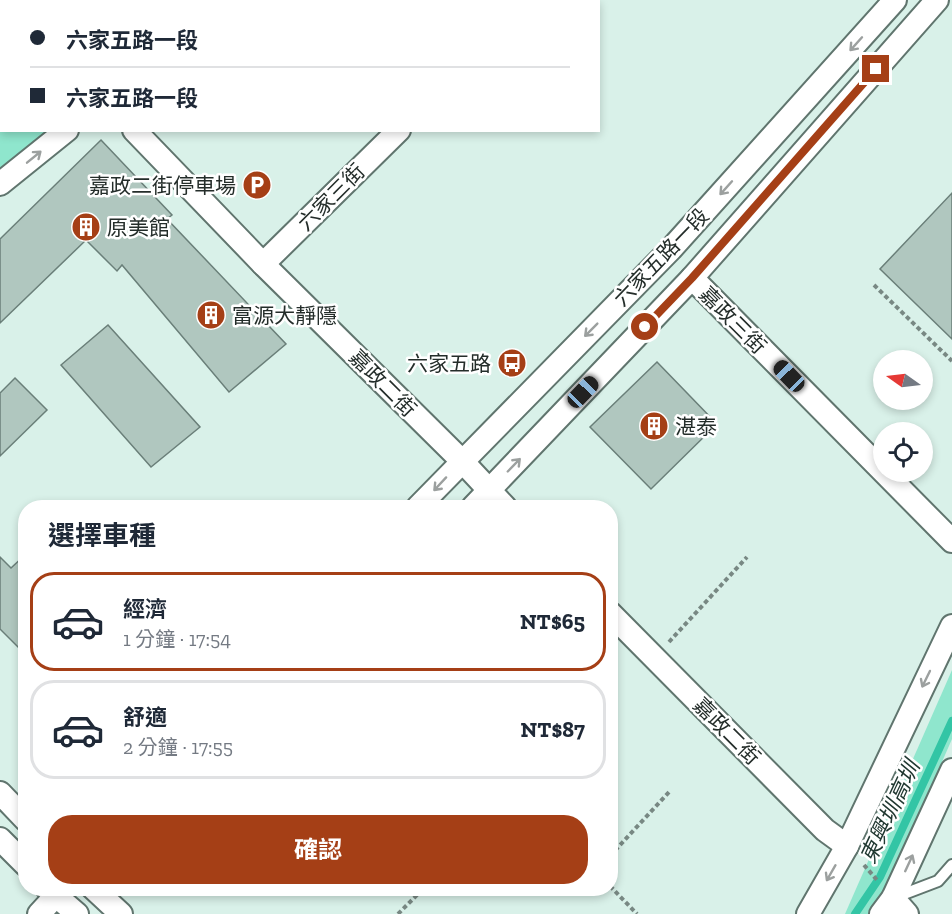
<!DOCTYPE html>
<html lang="zh-TW">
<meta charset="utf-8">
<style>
:root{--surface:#fff;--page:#f6f6f7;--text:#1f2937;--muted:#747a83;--line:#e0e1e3;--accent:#a53f16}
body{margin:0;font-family:"Zilla Slab","Noto Sans TC",serif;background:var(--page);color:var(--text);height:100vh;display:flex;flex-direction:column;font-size:22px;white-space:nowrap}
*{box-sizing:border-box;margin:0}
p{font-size:20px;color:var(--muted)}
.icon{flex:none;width:33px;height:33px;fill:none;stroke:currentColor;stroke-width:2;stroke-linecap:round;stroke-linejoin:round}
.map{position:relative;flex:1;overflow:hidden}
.drawer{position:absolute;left:18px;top:500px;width:600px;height:396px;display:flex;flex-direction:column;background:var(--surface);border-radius:24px;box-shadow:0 3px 9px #0003}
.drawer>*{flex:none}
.banner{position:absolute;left:0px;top:0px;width:600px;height:132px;box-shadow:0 3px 9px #0003;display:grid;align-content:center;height:132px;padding:0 30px;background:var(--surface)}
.needle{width:39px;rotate:284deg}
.controls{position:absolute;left:873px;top:350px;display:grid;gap:12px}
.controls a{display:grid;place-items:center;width:60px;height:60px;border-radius:50%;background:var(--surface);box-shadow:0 3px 9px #0003;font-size:30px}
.end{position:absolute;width:27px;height:27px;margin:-14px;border:8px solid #a53f16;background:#fff;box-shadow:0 0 0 3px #fff}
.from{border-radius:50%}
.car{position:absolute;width:18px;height:36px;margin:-18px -9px;border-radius:8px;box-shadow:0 0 4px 2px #0007;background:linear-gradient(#222 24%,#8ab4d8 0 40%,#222 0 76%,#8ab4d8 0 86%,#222 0)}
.banner b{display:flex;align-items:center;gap:21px;height:57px;font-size:22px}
.banner b+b{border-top:2px solid var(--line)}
.banner i{width:15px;height:15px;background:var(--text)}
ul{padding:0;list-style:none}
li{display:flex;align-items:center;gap:18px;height:99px;margin:0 12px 9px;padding:0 18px;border:3px solid var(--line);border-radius:24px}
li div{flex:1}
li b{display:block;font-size:22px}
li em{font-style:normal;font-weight:700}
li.current{border-color:var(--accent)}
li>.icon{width:54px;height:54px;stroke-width:1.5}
h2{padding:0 30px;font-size:27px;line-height:72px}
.button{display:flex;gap:12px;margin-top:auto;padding:12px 30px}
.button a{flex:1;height:69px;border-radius:24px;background:var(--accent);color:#fff;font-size:24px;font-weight:700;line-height:69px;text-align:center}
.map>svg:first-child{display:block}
</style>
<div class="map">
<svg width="952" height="914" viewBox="0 0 952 914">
<rect width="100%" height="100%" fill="#d9f1e9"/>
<g fill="#8fe6cd">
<polygon points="339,0 515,0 340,2"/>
<polygon points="0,19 2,130 66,131 0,186"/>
<polygon points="952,670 952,739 893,874 868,914 845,914"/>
</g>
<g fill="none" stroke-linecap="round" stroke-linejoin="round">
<g stroke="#33c5a5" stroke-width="8">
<polyline points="184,2 186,0"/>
<polyline points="0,112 2,111"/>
<polyline points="855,914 880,877 952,721"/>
</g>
</g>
<g fill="#b0c7bf" stroke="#6a7f79" stroke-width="1.5">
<polygon points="101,140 172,215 167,219 286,344 229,392 122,265 117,271 86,240 0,323 0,239"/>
<polygon points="952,193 952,339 880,269"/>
<polygon points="108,325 200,427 151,467 61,365"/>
<polygon points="657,362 717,424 651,489 590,427"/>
<polygon points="15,378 47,410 0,456 0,393"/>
<polygon points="26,554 26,655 0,629 0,557 11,568"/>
</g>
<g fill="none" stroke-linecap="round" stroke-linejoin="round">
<g stroke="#60756e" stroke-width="14">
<polyline id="service" points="896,897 938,881 952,865"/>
</g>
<g stroke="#60756e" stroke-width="26">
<g id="minor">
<polyline points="9,0 10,2"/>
<polyline points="103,2 104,0"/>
<polyline points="208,2 209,0"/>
<polyline points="530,2 531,0"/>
<polyline points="134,130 263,264 462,461 505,507"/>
<polyline points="0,184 67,130"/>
<polyline points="263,264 399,130"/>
<polyline points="692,278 952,541"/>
<polyline points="418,507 671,249 895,0"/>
<polyline points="473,507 692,278 937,0"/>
<polyline points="610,613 825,830 847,846"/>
<polyline points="0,793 26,820"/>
<polyline points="0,839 26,865"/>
<polyline points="47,888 77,914"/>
<polyline points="93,888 121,914"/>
<polyline points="893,898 907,914"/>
<polyline points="39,914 63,888"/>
<polyline points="808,914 847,846 952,626"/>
<polyline points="881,914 893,898 952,770"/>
</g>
</g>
<g stroke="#788883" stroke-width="4" stroke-dasharray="4.5 3" stroke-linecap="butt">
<polyline points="468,2 469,0"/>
<polyline points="874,285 952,361"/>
<polyline points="669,642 747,557"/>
<polyline points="610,856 669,792"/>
<polyline points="864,865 877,880"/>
<polyline points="610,886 637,914"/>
<polyline points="398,914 424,888"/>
</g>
<use href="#service" stroke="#fff" stroke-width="10"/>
<use href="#minor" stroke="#fff" stroke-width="22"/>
</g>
<defs><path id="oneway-shaft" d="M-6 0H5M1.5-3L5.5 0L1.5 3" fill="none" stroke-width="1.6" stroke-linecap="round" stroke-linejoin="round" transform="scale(1.5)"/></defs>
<g stroke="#9ca09f">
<use href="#oneway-shaft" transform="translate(856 44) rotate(132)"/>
<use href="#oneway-shaft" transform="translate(34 157) rotate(-39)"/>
<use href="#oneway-shaft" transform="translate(726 188) rotate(132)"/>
<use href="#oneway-shaft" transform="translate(591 330) rotate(135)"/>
<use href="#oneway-shaft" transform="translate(514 465) rotate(-46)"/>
<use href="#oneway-shaft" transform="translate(440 484) rotate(133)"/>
<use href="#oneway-shaft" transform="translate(926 679) rotate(116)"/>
<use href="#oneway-shaft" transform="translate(909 863) rotate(-65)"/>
<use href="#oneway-shaft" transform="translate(831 873) rotate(120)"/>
</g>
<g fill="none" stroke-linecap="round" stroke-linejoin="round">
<polyline stroke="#a53f16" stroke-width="8" points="645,327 692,278 876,69"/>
</g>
<defs>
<g id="parking-disc" transform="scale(1.5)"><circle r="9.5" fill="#a53f16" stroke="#fff"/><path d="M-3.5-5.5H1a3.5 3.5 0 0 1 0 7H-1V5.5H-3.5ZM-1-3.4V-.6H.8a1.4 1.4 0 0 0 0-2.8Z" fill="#fff"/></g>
<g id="building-disc" transform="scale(1.5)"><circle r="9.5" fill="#a53f16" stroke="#fff"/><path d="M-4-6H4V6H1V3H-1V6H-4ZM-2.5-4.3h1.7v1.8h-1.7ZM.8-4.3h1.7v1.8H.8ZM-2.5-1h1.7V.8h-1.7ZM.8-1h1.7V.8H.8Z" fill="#fff"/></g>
<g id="bus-disc" transform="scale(1.5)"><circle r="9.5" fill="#a53f16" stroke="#fff"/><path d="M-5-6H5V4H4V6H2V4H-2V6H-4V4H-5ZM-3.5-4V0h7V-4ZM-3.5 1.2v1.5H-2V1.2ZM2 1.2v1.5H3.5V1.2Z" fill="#fff"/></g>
</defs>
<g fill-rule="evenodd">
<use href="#parking-disc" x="257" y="185"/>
<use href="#building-disc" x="86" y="227"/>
<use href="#building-disc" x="211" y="315"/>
<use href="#bus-disc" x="512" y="363"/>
<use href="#building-disc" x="654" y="426"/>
</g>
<g text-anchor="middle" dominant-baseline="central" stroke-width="5" stroke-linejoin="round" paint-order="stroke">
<g font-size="21" fill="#242d2a" stroke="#fff" text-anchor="start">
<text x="236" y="185" text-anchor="end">嘉政二街停車場</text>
<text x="107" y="227">原美館</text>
<text x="232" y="315">富源大靜隱</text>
<text x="491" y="363" text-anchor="end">六家五路</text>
<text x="675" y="426">湛泰</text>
</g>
<g font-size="21" fill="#242d2a" stroke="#fff">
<text transform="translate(331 197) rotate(-45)">六家三街</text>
<text transform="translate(661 257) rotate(-46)">六家五路一段</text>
<text transform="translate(733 320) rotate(45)">嘉政三街</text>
<text transform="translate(383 383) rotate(45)">嘉政二街</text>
<text transform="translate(727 731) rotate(45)">嘉政二街</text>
</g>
<g font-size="22" font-style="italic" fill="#203831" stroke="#fff">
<text transform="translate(890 812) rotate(-65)">東興圳高圳</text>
</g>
</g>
</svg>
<div class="controls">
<a><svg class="needle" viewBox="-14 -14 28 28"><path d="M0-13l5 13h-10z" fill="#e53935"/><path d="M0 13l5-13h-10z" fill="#747a83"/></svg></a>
<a><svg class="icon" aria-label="locate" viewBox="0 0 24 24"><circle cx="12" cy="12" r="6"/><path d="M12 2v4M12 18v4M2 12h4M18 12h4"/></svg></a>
</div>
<i class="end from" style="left:645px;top:327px"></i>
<i class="end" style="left:876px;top:69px"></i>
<i class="car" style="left:789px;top:376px;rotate:316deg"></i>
<i class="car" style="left:583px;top:392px;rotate:44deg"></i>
<div class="banner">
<b><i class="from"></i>六家五路一段</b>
<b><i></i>六家五路一段</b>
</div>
<section class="drawer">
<h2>選擇車種</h2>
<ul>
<li class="current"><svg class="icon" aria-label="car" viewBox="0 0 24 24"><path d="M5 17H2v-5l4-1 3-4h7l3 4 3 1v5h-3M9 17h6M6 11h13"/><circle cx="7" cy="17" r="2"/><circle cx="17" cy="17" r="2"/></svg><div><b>經濟</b><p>1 分鐘 · 17:54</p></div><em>NT$65</em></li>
<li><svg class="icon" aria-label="car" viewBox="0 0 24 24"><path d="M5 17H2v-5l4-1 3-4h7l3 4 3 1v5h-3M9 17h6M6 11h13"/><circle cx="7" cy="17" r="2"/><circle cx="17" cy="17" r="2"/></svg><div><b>舒適</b><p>2 分鐘 · 17:55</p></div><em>NT$87</em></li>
</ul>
<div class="button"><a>確認</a></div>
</section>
</div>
